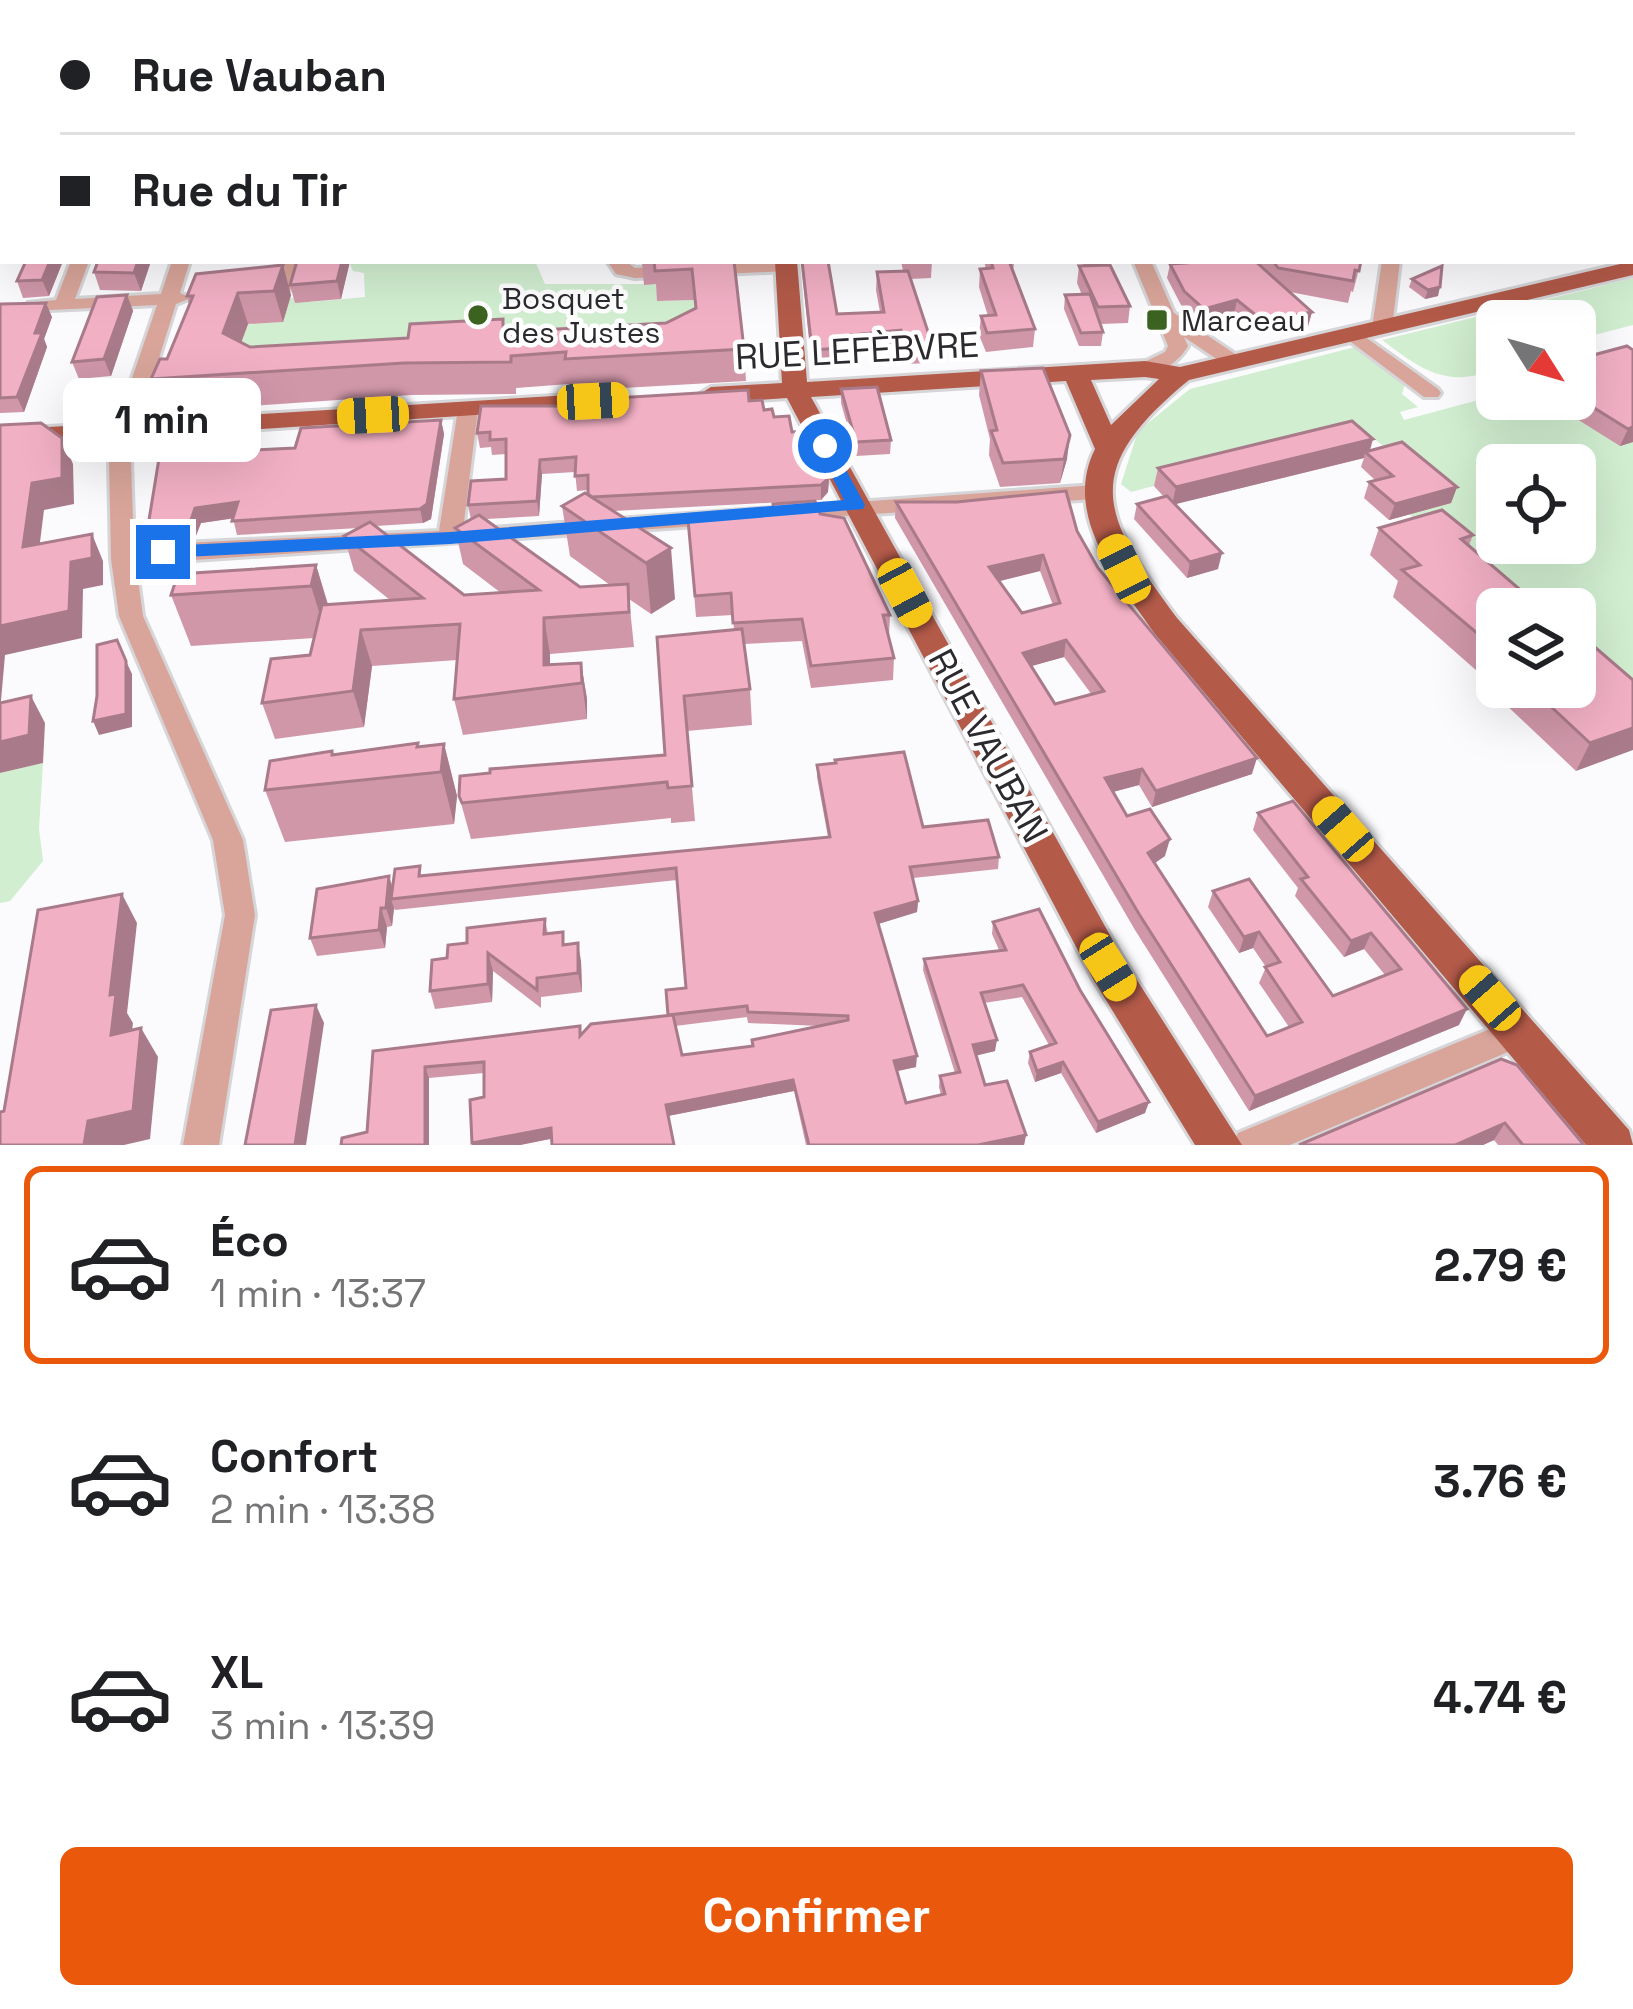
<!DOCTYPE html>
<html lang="fr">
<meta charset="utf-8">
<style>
:root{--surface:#fff;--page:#f2f2f2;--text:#202124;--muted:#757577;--line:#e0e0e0;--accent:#ea580c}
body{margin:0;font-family:"Space Grotesk",sans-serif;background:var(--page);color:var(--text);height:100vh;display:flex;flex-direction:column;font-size:45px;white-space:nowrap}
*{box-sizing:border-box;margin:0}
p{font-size:39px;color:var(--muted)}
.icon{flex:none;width:66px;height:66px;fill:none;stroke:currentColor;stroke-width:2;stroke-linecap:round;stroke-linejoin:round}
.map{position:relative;height:1145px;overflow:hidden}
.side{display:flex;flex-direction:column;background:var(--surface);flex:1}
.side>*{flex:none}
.hud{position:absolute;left:0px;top:0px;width:1635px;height:264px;box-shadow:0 12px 48px #0002;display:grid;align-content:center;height:264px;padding:0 60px;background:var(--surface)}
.needle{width:78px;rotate:127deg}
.fabs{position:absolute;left:1476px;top:300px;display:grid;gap:24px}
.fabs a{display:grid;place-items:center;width:120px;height:120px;border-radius:18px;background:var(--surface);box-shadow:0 12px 48px #0002;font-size:60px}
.end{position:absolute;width:54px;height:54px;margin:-27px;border:15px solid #1a73e8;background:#fff;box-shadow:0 0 0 6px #fff}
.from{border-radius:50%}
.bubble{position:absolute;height:84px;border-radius:18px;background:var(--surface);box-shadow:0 12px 48px #0002;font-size:39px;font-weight:700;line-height:84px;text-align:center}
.car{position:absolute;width:36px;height:72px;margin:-36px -18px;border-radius:15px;box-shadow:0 0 9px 3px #0007;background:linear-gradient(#f5c518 24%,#345 0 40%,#f5c518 0 76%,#345 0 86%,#f5c518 0)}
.hud b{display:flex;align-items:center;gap:42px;height:114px;font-size:45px}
.hud b+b{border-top:3px solid var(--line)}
.hud i{width:30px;height:30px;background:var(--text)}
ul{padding:21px 0 0;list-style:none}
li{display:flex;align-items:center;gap:36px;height:198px;margin:0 24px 18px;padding:0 36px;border:6px solid transparent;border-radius:18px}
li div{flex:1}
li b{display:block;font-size:45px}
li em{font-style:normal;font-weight:700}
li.current{border-color:var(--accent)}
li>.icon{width:108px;height:108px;stroke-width:1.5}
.action{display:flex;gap:24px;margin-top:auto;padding:24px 60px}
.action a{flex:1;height:138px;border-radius:18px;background:var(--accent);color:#fff;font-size:48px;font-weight:700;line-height:138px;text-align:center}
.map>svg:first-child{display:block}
</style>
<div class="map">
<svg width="1633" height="1145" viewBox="0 0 1633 1145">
<rect width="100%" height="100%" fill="#fbfafd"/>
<g fill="#d1eed0" fill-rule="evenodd">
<polygon points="349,261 535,261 545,284 656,284 658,301 694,300 699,343 232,369 247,324 282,322 290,298 310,297 310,302 365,297 364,273 353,271"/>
<path d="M1633,278v47l-58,15v-19h-78v39l-17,4 -3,11c-39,9 -64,-12 -95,-35z"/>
<path d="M1355,347l50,37 -3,10 16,13 -18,5 4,8 93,-25v4h78l58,-39v350l-58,-51v-50h-57l-109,-95 40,-12 -85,-72 -233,62 -10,-8 17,-53 52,-42zM1497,465h78v78h-78z"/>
<polygon points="43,763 39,829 43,861 10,901 0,903 0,773"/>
</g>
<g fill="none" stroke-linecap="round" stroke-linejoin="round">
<g stroke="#d6d5d8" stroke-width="6">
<g id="minor">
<polygon points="881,0 893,0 894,3 880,3"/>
<polygon points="1632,133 1633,134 1633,144 1632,143"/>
<polygon points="71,261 89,261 75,299 161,294 172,261 190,261 180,293 191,298 176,304 136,431 131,461 134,549 163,544 439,531 458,409 468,403 478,409 463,530 1095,485 1106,492 1095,499 136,564 143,616 243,840 255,915 219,1145 183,1145 225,915 213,840 119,616 111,559 109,461 114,431 157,305 28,311 28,303 56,300"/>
<polygon points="285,261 303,261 293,289 251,293 251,285 278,281"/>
<polygon points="607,261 625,261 635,268 778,261 793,262 796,266 787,271 635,278 616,274"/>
<path d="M1133,261h18l23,52 64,43v8h-14l-40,-27 4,9c-10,17 -30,31 -50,27v-8l27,-13 3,-6z"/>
<polygon points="1382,261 1400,261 1392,328 1382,334 1372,328"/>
<polygon points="1354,329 1438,389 1441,393 1438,397 1424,397 1347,339 1344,335"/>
<polygon points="1519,1017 1531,1022 1535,1032 1531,1042 1290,1145 1232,1145 1238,1133"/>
</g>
</g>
<g stroke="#d6d5d8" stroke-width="6">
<g id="major">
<rect x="1632" y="111" width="1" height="12"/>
<path d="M775,261h22l10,121 338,-21 35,6 453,-106v14l-444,105c-110,90 -89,134 -12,238l452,512 4,15h-47l-431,-511c-37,-53 -93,-119 -60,-185l-29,-68 -255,16 310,558 121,190h-47l-102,-166 -306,-581 -76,5 -13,-8 13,-8 71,-4zM1145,377l14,2 -48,46 -20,-45z"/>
<polygon points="603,393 616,401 612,406 0,446 0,430"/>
</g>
</g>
<use href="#minor" fill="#d9a59a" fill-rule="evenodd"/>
<use href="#major" fill="#b35a49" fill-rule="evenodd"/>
</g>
<g fill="#d097a9" fill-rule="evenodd">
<polygon points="0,0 380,0 379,3 3,3 3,189 0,190"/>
<polygon points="1230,0 1264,0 1263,3 1232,3"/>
<polygon points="63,261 49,296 23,298 17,281"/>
<polygon points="151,261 141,291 100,290 94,272"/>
<polygon points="350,261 341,299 295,303 290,285"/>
<polygon points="633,261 734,261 744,349 746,381 570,391 569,384 516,388 516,394 411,395 163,412 151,379 167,359 189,305 187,296 196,274 291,295 283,322 248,324 241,342 250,347 666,323 695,309 694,300 657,301 656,284 644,285 642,263 636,263"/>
<polygon points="801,261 851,261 851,263 829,264 837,314 880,312 876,290 877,272 903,271 901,261 932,261 931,278 910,279 932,344 931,363 905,364 900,349 841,355 841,367 812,369"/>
<polygon points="984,261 1019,261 1018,263 1014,263 1013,271 1035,329 1033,347 986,352 979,335 981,316 988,316 979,287 980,269 986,269"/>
<polygon points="1081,261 1111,261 1110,265 1130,306 1128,323 1100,324 1103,332 1101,346 1079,346 1064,309 1065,295 1082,295 1077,283 1079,266 1084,266"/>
<polygon points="1176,261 1361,261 1353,292 1351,291 1348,303 1290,292 1312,312 1308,326 1259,335 1234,314 1202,323 1181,305 1167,278 1170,264 1177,263"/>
<polygon points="1412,279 1438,296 1425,299 1409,287"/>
<polygon points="127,295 133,311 111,376 79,379 72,362"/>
<polygon points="0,304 52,317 44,339 47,347 24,412 0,413"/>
<polygon points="1627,346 1633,442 1620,446 1545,399 1575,399 1575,360"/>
<polygon points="981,371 1067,459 1060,483 1000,487 989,455 990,439 979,395"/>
<polygon points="841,389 891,440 890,454 856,456 841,403"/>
<path d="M749,401l25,16 18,15 37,46 -1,14 -7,8 -207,11 61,88 -24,15 -22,-15 5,48 -84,7v10l31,-1 6,36v20l-124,16 -9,-36 3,-39 -85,6 -8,61 -89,12 -13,-36 48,-48 4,-17 -123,8 -20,-51 145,-30 12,39 62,-4 -36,-29 -10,-35 15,-8 -122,7 -4,-17 -32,5 -6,15 -41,3 -6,-15 94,-80 -1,5 54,-3 146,-28 3,14 -13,85 -8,4 -47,3 88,69 37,-2 -38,-29 -8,-36 16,-8 -3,-15 38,-26v-25l-14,1 -1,-8 -11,1 -3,-15 89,-27zM575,472l2,19 11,-1v4l-26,12 8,50 40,29 -30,2 -94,-68 53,-3 3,-42z"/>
<polygon points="1370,450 1457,487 1451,503 1389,520 1364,498 1369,482 1375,480 1361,467 1364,458 1175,504 1218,569 1187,578 1134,519 1137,504 1164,497 1154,486 1158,468"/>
<path d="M896,502l181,29 21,37 154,206 -100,33 -13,-22 -26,7 14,24 38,40 -10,7 112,173 22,-9 -30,-44 7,-16 -13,-19 -14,5 -31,-46 5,-16 120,105 52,-21 -21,-26 -20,8 -49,-61 3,-8 -45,-58 5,-17 201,212 -210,86 -114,-181 -240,-412zM1040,571l13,34 -31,8 -23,-32zM1064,657l28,38 -37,9 -24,-38z"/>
<polygon points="773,504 820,514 890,615 889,636 894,658 893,680 811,688 802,641 744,644 750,689 752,725 687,731 695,821 671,823 671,818 471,839 459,796 665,755 657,637 734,630 733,615 696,617 688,520 773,514"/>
<polygon points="1379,528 1473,535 1469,545 1538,605 1562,609 1497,609 1497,687 1575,687 1633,680 1576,771 1484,684 1486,679 1393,597 1398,581 1370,555"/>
<polygon points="418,743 419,747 444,744 457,796 454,824 285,842 265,790 332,751 333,755"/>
<path d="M817,765l106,62 76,30 -1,12 -85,9 5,23 -1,11 -39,12 38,143 -19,4 9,32 35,-8 -2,-8 1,-11 15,-3 -32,-103 1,-11 75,-9 -7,-16 1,-12 87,68 65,123 -49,20 -35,-60 -26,9 -7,-19 2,-11 19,-7 -27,-48 -38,6 11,48 -19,4 9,30 41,50 -2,10h-218l-12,-54 -274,54h-48l12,-48v-24l-55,5 -62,54 6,-81 207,-25 2,9 86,-20 18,-27 -9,-108 -282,30 -1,-2 -2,18 -5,1 -2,21 -68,8 -7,-18 83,-52 30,-10 405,-39 -11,-60zM747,1017l1,6 72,3 -67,20 -71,9 -7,-29z"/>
<polygon points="545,919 548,934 565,945 581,961 582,992 541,997 541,1008 493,971 492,1002 435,1009 430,991 447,958 467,943"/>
<polygon points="1501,1059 1584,1145 1498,1145 1494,1140 1483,1145 1299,1145"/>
</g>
<g fill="#a97b8a">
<polygon points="0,171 3,171 3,189 0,190"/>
<polygon points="50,261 63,261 49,296 42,280"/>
<polygon points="138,261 151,261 141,291 134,273"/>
<polygon points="342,261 350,261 341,299 337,281"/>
<polygon points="283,265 291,295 283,322 274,291"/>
<polygon points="1440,287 1438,296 1425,299 1428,290"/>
<polygon points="238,293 248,324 233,365 223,333"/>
<polygon points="127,295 133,311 111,376 104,359"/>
<polygon points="1237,300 1234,314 1202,323 1204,309"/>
<polygon points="46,303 52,317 44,339 47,347 24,412 17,397 35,333"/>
<polygon points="1312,312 1308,326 1259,335 1263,321"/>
<polygon points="441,420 444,434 431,519 423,523 420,509"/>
<polygon points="1633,427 1633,442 1620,446 1628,429"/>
<polygon points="238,432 242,446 236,466 231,451"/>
<polygon points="1070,435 1067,459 1060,483 1064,459"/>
<polygon points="62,438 73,464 74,504 44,510 36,574 23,547 32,483"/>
<polygon points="1373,439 1369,454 1365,452 1364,458 1172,505 1176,487"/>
<polygon points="540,460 542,474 539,516 537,501"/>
<polygon points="829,478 828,492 821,500 821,485"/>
<polygon points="1457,487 1451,503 1389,520 1395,504"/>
<polygon points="238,502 243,517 201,523 195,538 190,523 195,508"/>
<polygon points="92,534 103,561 103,585 83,589 82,638 5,655 0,712 0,626 71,562"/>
<polygon points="671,548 675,599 651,614 646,563"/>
<polygon points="1222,553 1218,569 1187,578 1190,562"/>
<polygon points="1043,555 1040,571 988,584 989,567"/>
<polygon points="316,565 331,616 327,637 311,586"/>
<polygon points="544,618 550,654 550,687 544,665"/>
<polygon points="361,630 372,666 364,727 353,691"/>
<polygon points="1066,640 1064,657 1021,669 1023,653"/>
<polygon points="126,661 132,674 132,727 99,735 93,721"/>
<polygon points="581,663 587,699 587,719 582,683"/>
<polygon points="31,696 45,723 43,763 0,773 0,742"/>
<polygon points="1633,728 1633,750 1576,771 1590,743"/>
<polygon points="444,744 457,796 454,824 441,772"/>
<polygon points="1257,758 1252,774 1152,807 1156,791"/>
<polygon points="1142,769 1139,785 1101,795 1105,778"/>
<polygon points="1170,839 1165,856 1144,870 1148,853"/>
<polygon points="389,876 395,895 391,899 394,908 392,926 386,908"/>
<polygon points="122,894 137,923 127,1013 133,1023 128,1064 111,1035 110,995"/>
<polygon points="918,901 917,912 875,925 875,913"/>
<polygon points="381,908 387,927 385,948 379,930"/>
<polygon points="1259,932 1253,948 1239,953 1244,937"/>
<polygon points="1371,933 1364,949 1344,957 1351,941"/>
<polygon points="578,943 581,961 582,992 578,973"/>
<polygon points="488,953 493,971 492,1002 488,984"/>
<polygon points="316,1005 324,1023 306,1145 295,1145"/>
<polygon points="1467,1009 1459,1025 1249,1111 1255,1096"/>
<polygon points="141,1028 158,1057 150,1139 124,1145 84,1145 88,1121"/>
<polygon points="997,1040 995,1051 971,1057 973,1045"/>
<polygon points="917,1056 916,1067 893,1072 894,1061"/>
<polygon points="1063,1062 1061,1073 1035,1082 1037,1071"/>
<polygon points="425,1067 429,1078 429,1145 425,1145"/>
<polygon points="793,1080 794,1091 668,1116 666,1105"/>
<polygon points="1149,1102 1145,1113 1096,1133 1098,1122"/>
<polygon points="1505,1123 1494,1140 1483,1145 1455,1145"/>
<polygon points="551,1128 554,1138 520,1145 472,1145 472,1143"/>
<polygon points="1026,1135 1024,1145 978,1145"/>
</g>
<g fill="#f2b0c5" stroke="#a97b8a" stroke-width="3" fill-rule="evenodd">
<polygon points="0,0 50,0 48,3 3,3 3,56 0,57"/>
<polygon points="86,0 373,0 373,3 87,3"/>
<polygon points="432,0 876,0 876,3 431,3"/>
<rect x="926" y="0" width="116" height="3"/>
<polygon points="1080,0 1171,0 1176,3 1081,3"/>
<polygon points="1358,0 1450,0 1460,3 1359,3"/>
<rect x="0" y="67" width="3" height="104"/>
<polygon points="26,261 50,261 42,280 17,281"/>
<polygon points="98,261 138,261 134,273 94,272"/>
<polygon points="297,261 342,261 337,281 290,285"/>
<polygon points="654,261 734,261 744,349 565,359 566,352 511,356 511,362 404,363 151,379 160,359 167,359 193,296 187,296 196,274 283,265 274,291 238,293 223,333 250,347 408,338 410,324 503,319 503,332 666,323 696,308 692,269 655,271"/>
<polygon points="802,261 828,261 837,314 884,312 877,272 908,271 932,344 906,346 901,330 840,336 841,348 812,350"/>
<polygon points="991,261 1009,261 1035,329 987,333 981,316 996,315 980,269 993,268"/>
<polygon points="1186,261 1255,261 1312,312 1263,321 1237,300 1204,309 1184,291 1170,264 1187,263"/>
<polygon points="1273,261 1361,261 1359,271 1355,270 1353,281 1278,268"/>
<polygon points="1110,265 1130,306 1098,307 1079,266"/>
<polygon points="1442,266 1440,287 1428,290 1412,279"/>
<polygon points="1090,294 1103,332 1081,333 1065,295"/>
<polygon points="127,295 104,359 72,362 97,297"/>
<polygon points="46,303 35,333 42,333 17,397 0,398 0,304"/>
<polygon points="1627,346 1633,350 1633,427 1628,429 1575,396 1575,360"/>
<polygon points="1043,368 1070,435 1064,459 1003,463 991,431 997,430 981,371"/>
<polygon points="877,387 891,440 856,442 841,389"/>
<polygon points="748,390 749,401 762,400 764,410 772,409 774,417 789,416 792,432 804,431 829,478 821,485 592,497 588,494 588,475 575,476 576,457 540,460 537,501 468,505 471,481 506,479 506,439 490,440 490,432 477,433 481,406 566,406 566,401"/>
<polygon points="441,420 427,504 420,509 232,521 238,502 195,508 190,523 148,526 162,440 238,432 231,451 295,448 301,428"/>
<polygon points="1352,421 1373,439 1176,487 1158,468"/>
<polygon points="41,423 62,438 62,478 32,483 23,547 92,534 92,558 71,562 69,611 0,626 0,425"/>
<polygon points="1402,442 1457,487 1395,504 1369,482 1393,476 1365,452"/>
<path d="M1066,491l11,40 21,37 159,190 -101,33 -14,-22 -37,9 22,38 23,-7 20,30 -22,14 119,183 35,-14 -37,-55 15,-5 -21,-30 -15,5 -31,-46 36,-12 84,117 68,-27 -30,-36 -20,8 -50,-62 7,-2 -50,-64 35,-12 174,208 -212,87 -116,-182 -243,-412h61zM1043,555l17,48 -38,10 -33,-46zM1066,640l38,51 -49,13 -32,-51z"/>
<polygon points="585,493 671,548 646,563 562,506"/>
<polygon points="1167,496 1222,553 1190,562 1137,504"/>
<polygon points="815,501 820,514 844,518 890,615 883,615 894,658 811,666 802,619 733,623 731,593 695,596 688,520 774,514 773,504"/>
<polygon points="1442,510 1473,535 1461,539 1538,605 1552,600 1562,609 1497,609 1497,650 1402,570 1420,565 1379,528"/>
<polygon points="479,515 580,587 628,584 629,612 544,618 544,665 581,663 582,683 454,699 460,624 361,630 353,691 262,703 271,659 310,655 322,605 423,598 344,536 370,522 464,595 539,590 455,528"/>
<polygon points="316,565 311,586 171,595 178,574"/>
<polygon points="742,629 750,689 684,696 692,786 668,788 667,782 462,803 459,796 460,776 490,773 490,769 665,755 657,637"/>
<polygon points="1575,630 1633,680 1633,728 1590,743 1530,687 1575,687"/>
<polygon points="117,640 126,661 126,714 93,721 97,696 97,645"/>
<polygon points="31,696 29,735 0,742 0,703"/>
<polygon points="418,743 417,747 444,744 441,772 265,790 270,761 332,751 332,755"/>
<polygon points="904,752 923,827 988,820 999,857 910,867 918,901 875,913 917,1056 894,1061 906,1103 945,1094 940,1076 960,1072 924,959 1006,950 993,922 1039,909 1080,990 1149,1102 1098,1122 1063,1062 1037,1071 1030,1052 1056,1043 1023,985 981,993 997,1040 973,1045 985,1085 1007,1081 1026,1135 978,1145 809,1145 793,1080 666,1105 674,1145 552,1145 551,1128 472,1143 470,1100 484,1097 484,1062 425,1067 425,1145 341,1145 342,1138 367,1132 373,1051 580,1026 580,1036 591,1024 673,1015 682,1055 753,1046 752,1040 848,1020 848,1016 748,1012 747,1006 668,1015 666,990 686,988 676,868 391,899 395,869 420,866 419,876 830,837 817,765 836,763 835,760"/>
<polygon points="389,876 386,908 381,908 379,930 310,938 317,889"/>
<polygon points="122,894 110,995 116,994 111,1035 141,1028 133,1111 88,1121 84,1145 0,1145 0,1112 4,1111 38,910"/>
<polygon points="545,919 544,934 563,932 563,945 578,943 578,973 537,978 537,990 488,953 488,984 430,991 432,960 447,958 448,945 467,943 467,928"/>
<polygon points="316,1005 295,1145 245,1145 271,1010"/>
<polygon points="1501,1059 1517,1065 1584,1145 1523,1145 1505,1123 1455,1145 1299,1145"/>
</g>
<polygon fill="#1a73e8" points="825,441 833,446 865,505 863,509 450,544 163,558 154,552 163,546 450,532 844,500 816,446"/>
<g fill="#3c6420" stroke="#fff" stroke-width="4.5">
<circle cx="478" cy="315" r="12"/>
<rect x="1145" y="308" width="24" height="24" rx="6"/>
</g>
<g text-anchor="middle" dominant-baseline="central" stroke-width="9" stroke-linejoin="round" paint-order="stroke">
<g font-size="30" fill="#2c2a2f" stroke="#fff" text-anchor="start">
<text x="502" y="298">Bosquet<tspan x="502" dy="34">des Justes</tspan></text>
<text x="1181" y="320">Marceau</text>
</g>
<g font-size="36" fill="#2c2a2f" stroke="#fff">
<text transform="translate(857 351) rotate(-3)">RUE LEFÈBVRE</text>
<text transform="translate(988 746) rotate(62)">RUE VAUBAN</text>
</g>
</g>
</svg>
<div class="fabs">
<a><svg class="needle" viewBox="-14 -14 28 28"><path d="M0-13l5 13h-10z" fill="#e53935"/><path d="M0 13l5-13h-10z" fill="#757577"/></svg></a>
<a><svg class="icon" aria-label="locate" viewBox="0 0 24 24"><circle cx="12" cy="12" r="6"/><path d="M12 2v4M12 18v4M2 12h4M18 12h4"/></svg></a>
<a><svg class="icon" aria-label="layers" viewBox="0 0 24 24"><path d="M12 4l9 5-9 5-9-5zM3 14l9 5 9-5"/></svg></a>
</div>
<i class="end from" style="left:825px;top:446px"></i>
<i class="end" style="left:163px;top:552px"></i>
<div class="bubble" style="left:63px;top:378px;width:198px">1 min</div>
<i class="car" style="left:593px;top:401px;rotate:87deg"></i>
<i class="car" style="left:373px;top:415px;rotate:267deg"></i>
<i class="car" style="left:1124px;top:569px;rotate:334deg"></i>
<i class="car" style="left:905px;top:593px;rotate:152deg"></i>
<i class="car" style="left:1343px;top:829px;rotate:319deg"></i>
<i class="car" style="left:1108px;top:967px;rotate:148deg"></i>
<i class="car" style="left:1490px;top:998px;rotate:319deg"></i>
<div class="hud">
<b><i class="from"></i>Rue Vauban</b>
<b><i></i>Rue du Tir</b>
</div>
</div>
<section class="side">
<ul>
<li class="current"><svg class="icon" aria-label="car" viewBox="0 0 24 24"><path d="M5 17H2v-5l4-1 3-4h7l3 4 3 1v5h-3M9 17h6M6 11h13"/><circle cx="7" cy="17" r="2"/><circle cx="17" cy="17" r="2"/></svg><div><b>Éco</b><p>1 min · 13:37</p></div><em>2.79 €</em></li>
<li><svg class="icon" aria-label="car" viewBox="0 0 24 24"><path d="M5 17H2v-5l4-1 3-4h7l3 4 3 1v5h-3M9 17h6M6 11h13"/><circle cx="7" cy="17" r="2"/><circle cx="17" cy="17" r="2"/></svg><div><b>Confort</b><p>2 min · 13:38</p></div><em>3.76 €</em></li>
<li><svg class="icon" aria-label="car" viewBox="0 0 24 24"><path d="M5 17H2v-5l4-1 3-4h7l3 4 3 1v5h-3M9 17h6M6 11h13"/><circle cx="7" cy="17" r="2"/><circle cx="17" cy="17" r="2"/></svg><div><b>XL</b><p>3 min · 13:39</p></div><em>4.74 €</em></li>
</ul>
<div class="action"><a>Confirmer</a></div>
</section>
